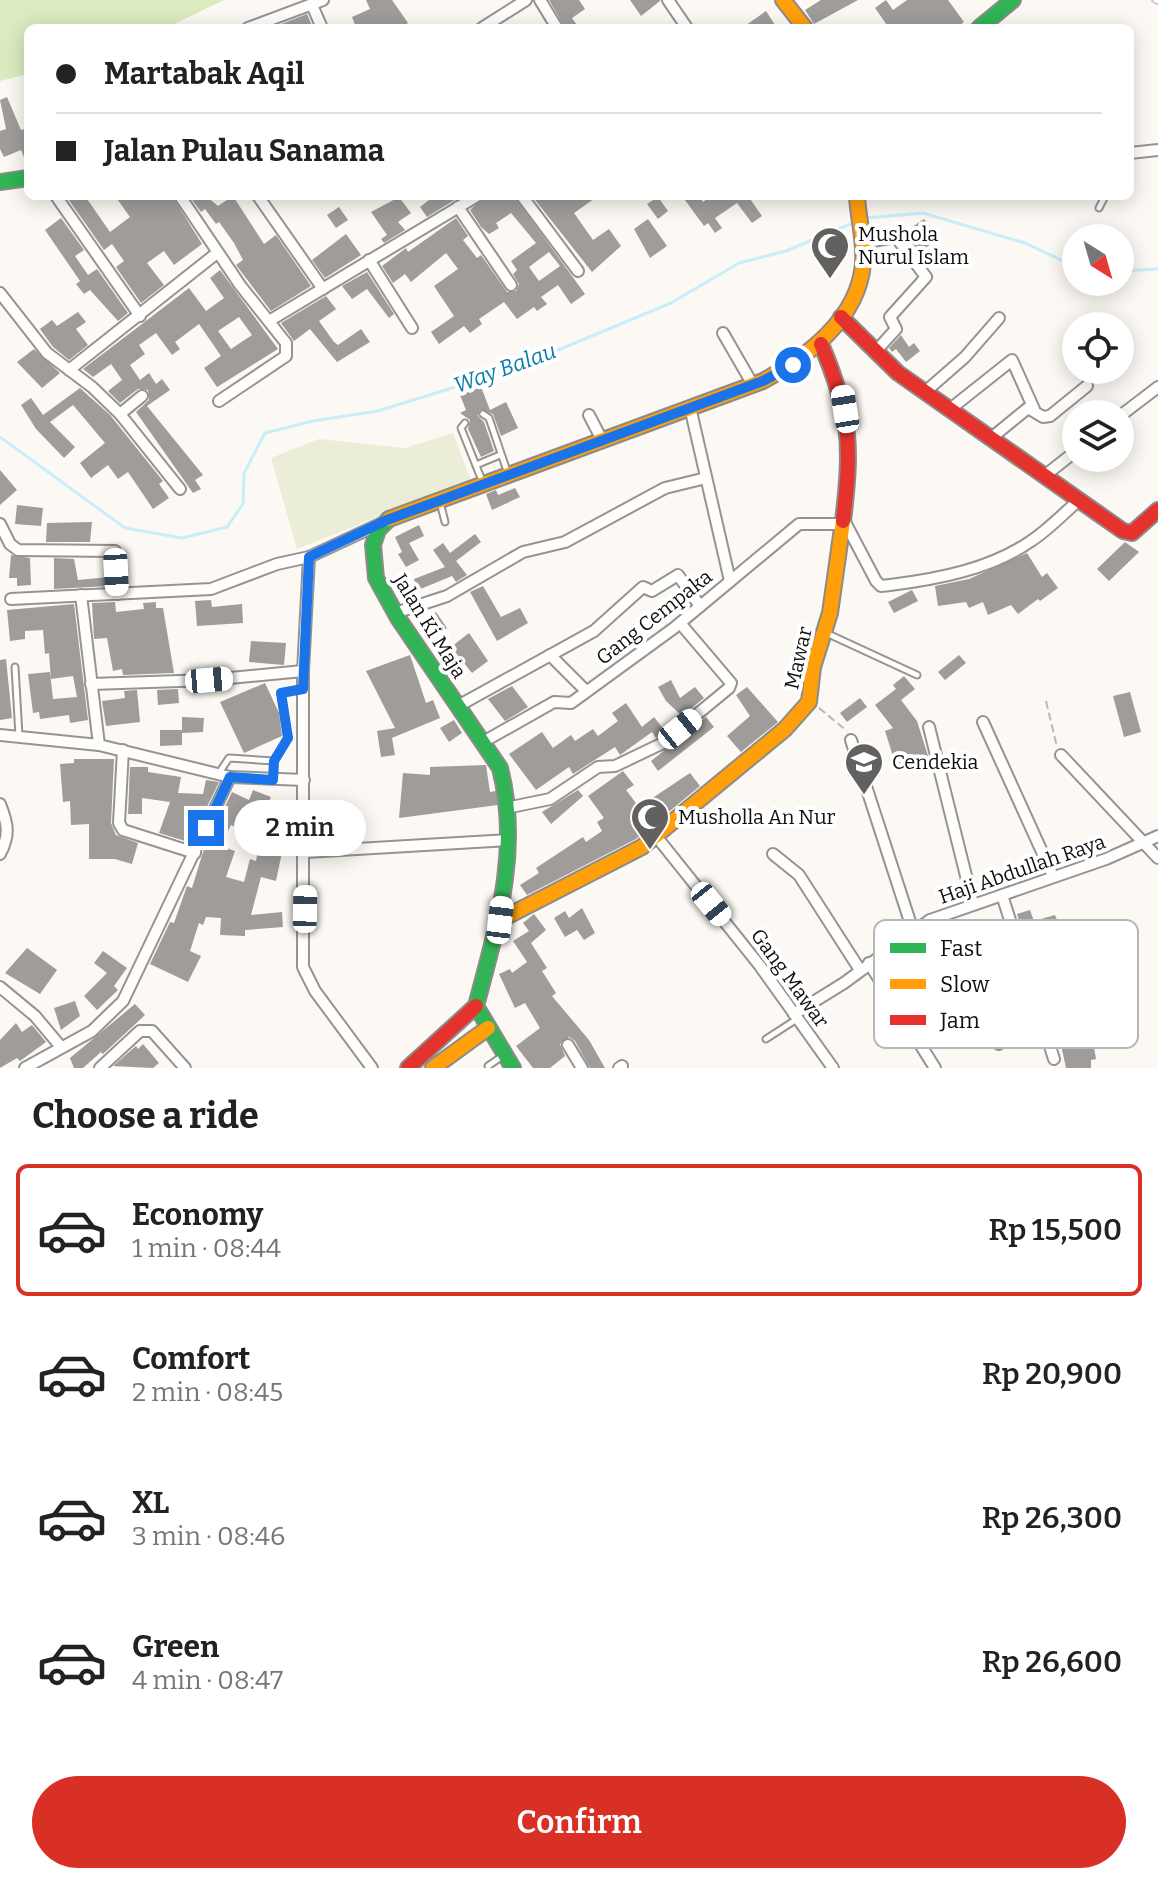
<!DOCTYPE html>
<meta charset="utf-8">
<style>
:root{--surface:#fff;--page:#f6f6f6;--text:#222;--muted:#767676;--line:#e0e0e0;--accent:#d93025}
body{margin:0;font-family:Bitter,serif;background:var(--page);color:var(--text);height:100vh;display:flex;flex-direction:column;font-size:30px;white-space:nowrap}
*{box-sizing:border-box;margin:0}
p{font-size:26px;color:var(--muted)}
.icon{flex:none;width:44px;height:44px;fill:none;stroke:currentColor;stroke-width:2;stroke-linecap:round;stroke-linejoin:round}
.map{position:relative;height:1068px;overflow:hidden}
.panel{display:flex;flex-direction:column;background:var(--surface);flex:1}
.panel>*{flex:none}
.banner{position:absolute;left:24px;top:24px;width:1110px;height:176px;border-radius:12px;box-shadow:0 4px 20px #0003;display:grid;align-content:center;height:176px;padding:0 32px;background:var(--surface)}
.needle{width:52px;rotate:143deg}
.fabs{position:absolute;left:1062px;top:224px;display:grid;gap:16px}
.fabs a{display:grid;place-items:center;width:72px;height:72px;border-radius:50%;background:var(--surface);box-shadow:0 4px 20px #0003;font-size:40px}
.end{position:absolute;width:36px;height:36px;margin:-18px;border:10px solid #1a73e8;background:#fff;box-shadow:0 0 0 4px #fff}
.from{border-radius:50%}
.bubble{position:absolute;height:56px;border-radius:28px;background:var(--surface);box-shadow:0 4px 20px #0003;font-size:26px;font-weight:600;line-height:56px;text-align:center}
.car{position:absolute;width:24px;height:48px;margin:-24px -12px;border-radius:10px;box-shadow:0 0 6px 2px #0007;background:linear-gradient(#fff 24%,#345 0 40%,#fff 0 76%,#345 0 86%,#fff 0)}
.banner b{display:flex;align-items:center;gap:28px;height:76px;font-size:30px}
.banner b+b{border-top:2px solid var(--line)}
.banner i{width:20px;height:20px;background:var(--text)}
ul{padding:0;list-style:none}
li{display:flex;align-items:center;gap:24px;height:132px;margin:0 16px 12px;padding:0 16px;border:4px solid transparent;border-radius:12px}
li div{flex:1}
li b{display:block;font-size:30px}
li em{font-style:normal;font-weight:600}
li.current{border-color:var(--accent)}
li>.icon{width:72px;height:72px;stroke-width:1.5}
h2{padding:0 32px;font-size:36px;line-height:96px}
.cta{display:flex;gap:16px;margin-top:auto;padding:16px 32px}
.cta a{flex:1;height:92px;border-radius:48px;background:var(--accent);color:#fff;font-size:32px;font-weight:600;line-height:92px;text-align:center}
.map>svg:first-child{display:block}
</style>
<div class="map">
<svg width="1158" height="1068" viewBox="0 0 1158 1068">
<rect width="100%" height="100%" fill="#fcf9f4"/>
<polygon fill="#dbebbf" points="0,0 224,0 166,28 28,28 28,74 0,81"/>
<polygon fill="#ebedd7" points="453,433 471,480 297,549 271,458 319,439 405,448"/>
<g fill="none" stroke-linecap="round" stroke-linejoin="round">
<g stroke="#c8eef9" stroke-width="3">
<polyline points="866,218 923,213 1025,243 1076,267"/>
<polyline points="1120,271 1158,269"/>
<polyline points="0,437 125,528 182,538 227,527 243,504 244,473 265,433 313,421 378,411 510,370 671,303 739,263 786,251 855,222"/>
</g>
</g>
<g fill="#9f9c99" fill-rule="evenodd">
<polygon points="366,0 392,0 408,23 401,28 380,28 377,24 356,28 352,17 370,9"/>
<polygon points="549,0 579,0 585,9 572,18 579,28 565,28"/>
<polygon points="630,0 660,0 660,1 641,16"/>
<polygon points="821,0 858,0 814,24 805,10"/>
<polygon points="886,0 893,10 907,0 948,0 964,22 956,28 889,28 875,8"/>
<polygon points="766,11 777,28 742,28"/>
<polygon points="307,14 313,28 271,28"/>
<polygon points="7,97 21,130 28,128 28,167 21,150 4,157 0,149 0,131 6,129 0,100"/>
<polygon points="66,196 85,196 110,232 130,217 115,196 172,196 202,244 174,265 164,251 147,263 164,285 141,303 116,267 124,261 112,244 104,250"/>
<polygon points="206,196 218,206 233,196 264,244 276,235 311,286 271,311 236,265 243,260 234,243 219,222 216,224 205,209 201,212 190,197"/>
<polygon points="434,196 461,196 427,217 420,207"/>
<path d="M485,196h29l71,98 -14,10 -13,-19 -17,12 6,7 -10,7 -3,-4 -17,12 -13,-17 -25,17 3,5 -12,9 -6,-7 -25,18 -8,-12 23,-16 -20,-30 24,-17 -12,-16 -35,29 -6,-8 -12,9 -11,-17 24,-18 2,4 48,-34 12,18 -5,4 14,18 4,-3 26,37 9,-1 3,-7 -6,-10 4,-4 -6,-9 25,-18 -25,-30 -15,10 3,5 -10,6 -8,-7 -11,-17zM549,252l11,14 -21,15 -10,-14z"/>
<polygon points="532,196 598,196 574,213 593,240 609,229 621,246 592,272"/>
<polygon points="682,196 699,196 703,202 711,196 748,196 762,216 752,223 737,203 715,218 722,228 715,233 708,223 704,226"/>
<polygon points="399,197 411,213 398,222 405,230 384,243 381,239 387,235 371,212"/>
<polygon points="658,197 668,211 658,219 647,204"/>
<polygon points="339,207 348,220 336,228 327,215"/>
<polygon points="61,218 84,250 75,256 88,275 97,269 128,313 118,321 90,290 84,294 76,284 80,281 45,230"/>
<polygon points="648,219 667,246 650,258 634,229"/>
<polygon points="924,219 940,237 919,253 910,242 915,239 909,229"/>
<polygon points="346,234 361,255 325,278 312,260"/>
<path d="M220,270l58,79 -61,38 -13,-19 17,-12 -22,-32 -24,18 5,7 -8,6 -16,-22 -17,12 6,9 -15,11 10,15 9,-7 7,11 6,-5 8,11 -23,16 56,69 -8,5 6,9 -8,4 -57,-81 13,-12 -1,-10 -10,-1 -18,14 -12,-12 14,-11 -11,-16 -18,13 -10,-8 106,-81 17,23 18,-13 -14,-20zM239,317l13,18 -21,14 -13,-18z"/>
<polygon points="367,272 394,314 389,318 367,289 352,299 342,286"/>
<polygon points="326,296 336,309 319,321 334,342 338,345 361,329 370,342 337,362 310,329 294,341 281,323"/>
<polygon points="78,312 86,322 76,329 88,345 69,360 53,347 40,329 52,320 57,326"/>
<polygon points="901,335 909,347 914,343 920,351 906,362 896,349 892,352 889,348"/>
<polygon points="34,349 60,373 42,388 17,362"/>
<polygon points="481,387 490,410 506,402 518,428 501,436 493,414 480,410 478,416 484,422 494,451 481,457 468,429 470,420 460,413 466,410 460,395"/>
<polygon points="80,388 110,415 163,481 159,484 169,498 153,509 128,472 118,479 108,465 91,478 80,463 105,443 73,405 50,422 75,447 64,458 36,429 21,405 31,398 43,415"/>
<polygon points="0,470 17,490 0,505"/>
<polygon points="515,488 520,497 492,510 486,494 496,490 498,495"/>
<polygon points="17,505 43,508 41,526 15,524"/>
<polygon points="92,522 90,542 46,542 47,523"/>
<polygon points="419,525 424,536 409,543 419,560 406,567 398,554 402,552 395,537"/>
<polygon points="475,534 481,542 456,561 467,575 456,582 452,576 418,590 414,579 445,567 433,550 443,543 450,553"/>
<polygon points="1125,542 1139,552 1109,581 1097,569"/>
<polygon points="1027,553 1042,577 1047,573 1058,588 1040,601 1038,599 1018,614 1011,605 988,615 983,602 969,608 966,602 938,606 935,586 969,579"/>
<polygon points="11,555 30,558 31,585 17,586 17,578 9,578"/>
<polygon points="54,558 74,559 78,580 109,577 109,586 54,589"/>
<polygon points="483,586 501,617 520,608 528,623 497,641 470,592"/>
<polygon points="912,590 918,601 894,613 888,602"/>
<polygon points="211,600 212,607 242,604 243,623 197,626 195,601"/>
<polygon points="115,602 116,612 144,609 143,603 156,602 156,608 163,608 174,673 123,675 122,669 113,671 107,638 94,639 92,603"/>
<polygon points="74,604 88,720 70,723 69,715 40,719 39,712 33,713 28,674 50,672 53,699 77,697 73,676 51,679 49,653 45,654 43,630 25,631 25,639 10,641 7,610"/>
<polygon points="436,612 447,628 430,640 419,624"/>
<polygon points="469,633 488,661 472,673 451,647"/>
<polygon points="251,641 286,643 284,665 249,662"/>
<polygon points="410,655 426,703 433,700 440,718 392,738 395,755 381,757 377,731 395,728 366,671"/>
<polygon points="959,655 966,663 945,680 938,672"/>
<polygon points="6,659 12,718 0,720 0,660"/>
<polygon points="904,676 915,689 901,700 917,721 929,759 897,769 885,731 893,728 875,705 896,689 893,685"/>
<polygon points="671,680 680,698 695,687 704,698 682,716 666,701 658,687"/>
<polygon points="265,683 279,713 282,736 244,753 220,702"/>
<polygon points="512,686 528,707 505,721 488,699"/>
<polygon points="747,687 778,722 741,752 727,736 750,716 736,695"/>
<polygon points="178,689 179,703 158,705 157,690"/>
<polygon points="137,690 140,722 106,726 102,701 125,698 124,691"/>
<polygon points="1130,692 1141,732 1124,737 1113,696"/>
<polygon points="860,698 867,707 847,722 840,713"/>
<polygon points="626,703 642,727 654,717 665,731 656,738 652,732 620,755 615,747 573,774 569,767 536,790 509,754 542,732 553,748 571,735 575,741 593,729 598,736 618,721 612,713"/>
<polygon points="182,717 204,718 203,732 182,733 182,745 160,746 160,730 182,730"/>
<polygon points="706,717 714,727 658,771 651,761"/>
<polygon points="454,720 462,733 449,742 440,728"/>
<polygon points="74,759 114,759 111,823 116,835 138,843 132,864 115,859 89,859 89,824 71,825 70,801 63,802 60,764 74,763"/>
<polygon points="486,765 490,792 496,791 498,805 399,818 403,773 430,775 430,767"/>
<polygon points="130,767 148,767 148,772 181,777 178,793 203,794 206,780 219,782 203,815 195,813 185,841 159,833 170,802 142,798 142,814 128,814"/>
<polygon points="623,771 634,785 626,790 639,807 690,773 700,786 636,839 527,895 520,885 539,873 536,868 583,837 586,842 602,831 597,822 604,818 588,796"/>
<polygon points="253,790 271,797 265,811 251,807 243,830 231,825 221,846 235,851 226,877 244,882 250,859 256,861 260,839 284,843 276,881 261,877 251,915 282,912 283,927 245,930 245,936 220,935 221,918 206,917 203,925 199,923 190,951 201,956 188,982 150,964 170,922 174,923 187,886 192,888 203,852 232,792 249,800"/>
<polygon points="578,790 583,796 551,824 542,812"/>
<polygon points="582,908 595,933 584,940 577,930 565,937 554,918 565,911 569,918"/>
<polygon points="1030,910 1034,921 1055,915 1072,956 1076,973 1072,975 1079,998 1054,1006 1047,984 1042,986 1017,914"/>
<polygon points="534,914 546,930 531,943 547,968 542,971 556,993 552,996 589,1040 605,1068 590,1068 575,1041 569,1037 560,1044 565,1056 550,1068 533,1068 516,1046 540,1028 525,1003 515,1008 499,974 510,969 512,973 527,962 513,941 529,931 523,923"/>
<polygon points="27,948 57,970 40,994 5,973"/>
<polygon points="103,951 127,968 114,986 118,990 97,1010 84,996 107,973 94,963"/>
<polygon points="75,1001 80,1016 61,1030 54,1008"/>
<polygon points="135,1004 145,1015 103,1054 101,1052 83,1068 74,1068 70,1058"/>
<polygon points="16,1023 22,1032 32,1025 46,1042 20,1061 17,1058 0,1068 0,1040"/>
<polygon points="1090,1024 1096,1059 1091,1060 1091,1068 1066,1068 1058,1031"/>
<polygon points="143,1044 159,1063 153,1068 113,1066 136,1046 138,1049"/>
</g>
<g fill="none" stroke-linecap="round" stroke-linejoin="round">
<g stroke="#969492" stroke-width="9">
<g id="lane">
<polyline points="1099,208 1105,196"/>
<polyline points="483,414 489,418 508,474"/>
<polyline points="465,423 461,428 483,483"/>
<polyline points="476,465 500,455"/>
<polyline points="440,502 445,522"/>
<polyline points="824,632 917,675"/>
<polyline points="15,667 19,736"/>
<polyline points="274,761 288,738 281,693 302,689"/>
<polyline points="219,773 229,758 274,761 273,779"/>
<polyline points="766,1039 797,1019"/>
<polyline points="488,1066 504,1055"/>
</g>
</g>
<g stroke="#969492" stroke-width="14">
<g id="street">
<polyline points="540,0 557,28"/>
<polyline points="668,0 687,28"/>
<polyline points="312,5 322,28"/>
<polyline points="248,28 323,0"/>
<polyline points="482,28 526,0"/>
<polyline points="1130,153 1158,150"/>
<polyline points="56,196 140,316"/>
<polyline points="180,196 240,285 286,343 286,356 219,401"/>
<polyline points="258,196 323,289"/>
<polyline points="522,196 578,271"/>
<polyline points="458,207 511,285"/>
<polyline points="861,243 896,237 926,277 890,317 896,329 876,351"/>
<polyline points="369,260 412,328"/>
<polyline points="0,293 47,353 92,387 120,414 180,489"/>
<polyline points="269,321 477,196"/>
<polyline points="723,333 753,385"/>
<polyline points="69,370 217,253"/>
<polyline points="925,392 965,357 999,318"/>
<polyline points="690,407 730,581"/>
<polyline points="949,410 1012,360 1034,409"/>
<polyline points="120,414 142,396"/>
<polyline points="589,415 602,440"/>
<polyline points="1120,416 1158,387"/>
<polyline points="990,439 1028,408 1043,417 1050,416 1087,386"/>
<polyline points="1043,477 1076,451"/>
<polyline points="0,524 10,544 18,550 115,551 118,594"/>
<polyline points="81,595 99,745"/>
<polyline points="11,599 211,589 277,564 309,557"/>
<polyline points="395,613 447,596 523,552 565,542 665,488 706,478"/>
<polyline points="550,655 586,691"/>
<polyline points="91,684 209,680 303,671"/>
<polyline points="458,706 594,631 643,587 652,591 678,575 700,606"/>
<polyline points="983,722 1053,876"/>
<polyline points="929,727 973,904"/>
<polyline points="0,735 99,745 230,777 304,780"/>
<polyline points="851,740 913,931"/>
<path d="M483,742l71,-40 17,1 103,-75 125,-104h47l30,57 5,5 9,-1c48,-6 101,-16 141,-44 17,-11 32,-27 47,-40"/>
<polyline points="123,750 119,823 123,830 195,853"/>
<polyline points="1061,755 1158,858"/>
<path d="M0,804c8,20 10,31 0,50"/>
<polyline points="511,807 550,799 598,767 615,766 661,744 729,688 731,683 680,623"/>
<polyline points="656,836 760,966 833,1068"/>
<polyline points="306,852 509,840"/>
<polyline points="773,854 799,875 860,970"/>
<polyline points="1002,895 1054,1059"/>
<polyline points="930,920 999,1044"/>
<polyline points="869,963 935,1068"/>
<polyline points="0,987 35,1016 61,1047"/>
<polyline points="794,1014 844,983 930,920 1106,859 1158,836"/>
<polyline points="568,1045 582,1068"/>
<polyline points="25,1068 92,1031 123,1001 230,777"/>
<polyline points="100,1068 140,1031 152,1031 185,1068"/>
<polyline points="372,1068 315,991 303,967 303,671 309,557 382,523"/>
<polyline points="619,1068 622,1066"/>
</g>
</g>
<g stroke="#8c8b89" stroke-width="18">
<g id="fast">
<polyline points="979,28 1013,0"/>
<polyline points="0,182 28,178"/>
<path d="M389,519l-11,11 -5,15 3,33 22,40 102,150c21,82 -3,158 -24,238l37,62"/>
</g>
</g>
<g stroke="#8c8b89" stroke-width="18">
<g id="slow">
<polyline points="783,0 805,28"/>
<path d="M389,519l374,-138c45,-25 95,-62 100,-117 2,-23 -5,-46 -6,-68"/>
<polyline points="500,920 642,847 785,729 809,702 813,667 830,613 843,521"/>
<polyline points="433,1068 488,1028"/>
</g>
</g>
<g stroke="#8c8b89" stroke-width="18">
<g id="jam">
<polyline points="841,317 898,373 1123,531 1132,533 1158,510"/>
<path d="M821,344c30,70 31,102 22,177"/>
<polyline points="408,1068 476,1006"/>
</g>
</g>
<g stroke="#b9b8b8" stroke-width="2" stroke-dasharray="8 4" stroke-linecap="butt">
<polyline points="1046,701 1057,747"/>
<polyline points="819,708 847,731"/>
</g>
<use href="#lane" stroke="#fffefd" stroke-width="5"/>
<use href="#street" stroke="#fffefd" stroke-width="10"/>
<use href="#fast" stroke="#30b455" stroke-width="14"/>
<use href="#slow" stroke="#ff9f0a" stroke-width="14"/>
<use href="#jam" stroke="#e5322d" stroke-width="14"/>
<g stroke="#d9c3c7" stroke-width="6">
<polyline id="rail" points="1154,0 1158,2"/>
</g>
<use href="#rail" stroke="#fff" stroke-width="3" stroke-dasharray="9" stroke-linecap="butt"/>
</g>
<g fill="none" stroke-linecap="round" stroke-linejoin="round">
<polyline stroke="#1a73e8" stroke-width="10" points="206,828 230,777 273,780 274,761 288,738 281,693 303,689 309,557 387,520 763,381 793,365"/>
</g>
<defs>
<g id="mosque-pin" transform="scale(2)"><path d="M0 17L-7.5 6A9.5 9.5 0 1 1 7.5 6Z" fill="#62615f" stroke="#fff"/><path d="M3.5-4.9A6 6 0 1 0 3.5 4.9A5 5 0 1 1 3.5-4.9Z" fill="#fff"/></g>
<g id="school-pin" transform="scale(2)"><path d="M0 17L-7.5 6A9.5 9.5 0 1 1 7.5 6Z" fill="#62615f" stroke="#fff"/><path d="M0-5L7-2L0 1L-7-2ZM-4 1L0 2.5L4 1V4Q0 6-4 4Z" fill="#fff"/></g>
</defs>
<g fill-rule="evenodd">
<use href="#mosque-pin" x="830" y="246"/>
<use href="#school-pin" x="864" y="762"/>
<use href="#mosque-pin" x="650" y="817"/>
</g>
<g text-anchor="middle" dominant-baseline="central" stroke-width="8" stroke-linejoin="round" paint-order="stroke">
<g font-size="20" fill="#0f0f0f" stroke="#fff" text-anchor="start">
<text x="858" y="234">Mushola<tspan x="858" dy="23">Nurul Islam</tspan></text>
<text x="892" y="762">Cendekia</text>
<text x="678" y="817">Musholla An Nur</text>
</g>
<g font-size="20" fill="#0f0f0f" stroke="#fff">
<text transform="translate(654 617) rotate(-38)">Gang Cempaka</text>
<text transform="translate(430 626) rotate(58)">Jalan Ki Maja</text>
<text transform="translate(798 658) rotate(-77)">Mawar</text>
<text transform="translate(1022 869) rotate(-19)">Haji Abdullah Raya</text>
<text transform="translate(790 978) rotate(54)">Gang Mawar</text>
</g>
<g font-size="22" font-style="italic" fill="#0e7caa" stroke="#fff">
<text transform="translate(505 368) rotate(-20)">Way Balau</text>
</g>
</g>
<rect x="874" y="920" width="264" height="128" rx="12" fill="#fff" stroke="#b7b7b7" stroke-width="2"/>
<rect x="890" y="943" width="36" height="10" fill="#30b455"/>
<rect x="890" y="979" width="36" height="10" fill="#ff9f0a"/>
<rect x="890" y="1015" width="36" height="10" fill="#e5322d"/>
<g font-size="22" fill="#0f0f0f">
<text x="940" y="956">Fast</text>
<text x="940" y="992">Slow</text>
<text x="940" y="1028">Jam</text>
</g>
</svg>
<div class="fabs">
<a><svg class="needle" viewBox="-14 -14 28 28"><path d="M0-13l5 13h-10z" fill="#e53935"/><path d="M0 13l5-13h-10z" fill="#767676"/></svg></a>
<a><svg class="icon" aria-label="locate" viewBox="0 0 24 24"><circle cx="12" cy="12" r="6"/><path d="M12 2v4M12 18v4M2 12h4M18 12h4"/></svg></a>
<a><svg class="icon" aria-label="layers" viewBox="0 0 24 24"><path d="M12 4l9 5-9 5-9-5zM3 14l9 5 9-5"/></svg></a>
</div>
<i class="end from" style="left:793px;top:365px"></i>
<i class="end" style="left:206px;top:828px"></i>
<div class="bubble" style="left:234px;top:800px;width:132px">2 min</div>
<i class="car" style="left:845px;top:409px;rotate:351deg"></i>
<i class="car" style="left:116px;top:572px;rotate:177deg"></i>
<i class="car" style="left:209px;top:680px;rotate:85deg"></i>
<i class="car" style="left:680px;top:729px;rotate:51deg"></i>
<i class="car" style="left:711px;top:904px;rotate:141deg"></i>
<i class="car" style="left:305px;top:909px;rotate:1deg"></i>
<i class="car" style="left:500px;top:920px;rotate:7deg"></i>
<div class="banner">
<b><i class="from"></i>Martabak Aqil</b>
<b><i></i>Jalan Pulau Sanama</b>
</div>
</div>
<section class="panel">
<h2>Choose a ride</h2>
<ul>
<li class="current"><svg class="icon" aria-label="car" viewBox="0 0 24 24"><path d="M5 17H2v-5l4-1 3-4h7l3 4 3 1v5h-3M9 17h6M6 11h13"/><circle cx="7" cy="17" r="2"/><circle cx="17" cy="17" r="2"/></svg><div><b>Economy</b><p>1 min · 08:44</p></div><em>Rp 15,500</em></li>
<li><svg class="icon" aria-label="car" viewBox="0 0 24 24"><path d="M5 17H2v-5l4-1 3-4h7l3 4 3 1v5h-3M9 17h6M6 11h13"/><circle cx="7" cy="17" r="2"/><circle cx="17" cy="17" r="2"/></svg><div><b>Comfort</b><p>2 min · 08:45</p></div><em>Rp 20,900</em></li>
<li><svg class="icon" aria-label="car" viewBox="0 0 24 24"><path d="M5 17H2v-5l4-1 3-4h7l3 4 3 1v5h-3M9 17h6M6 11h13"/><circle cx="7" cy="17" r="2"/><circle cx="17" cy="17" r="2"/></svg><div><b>XL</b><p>3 min · 08:46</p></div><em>Rp 26,300</em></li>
<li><svg class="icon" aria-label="car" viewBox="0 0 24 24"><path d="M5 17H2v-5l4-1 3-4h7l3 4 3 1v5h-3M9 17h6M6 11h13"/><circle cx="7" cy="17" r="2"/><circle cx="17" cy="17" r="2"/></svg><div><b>Green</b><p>4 min · 08:47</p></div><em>Rp 26,600</em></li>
</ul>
<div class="cta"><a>Confirm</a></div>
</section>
